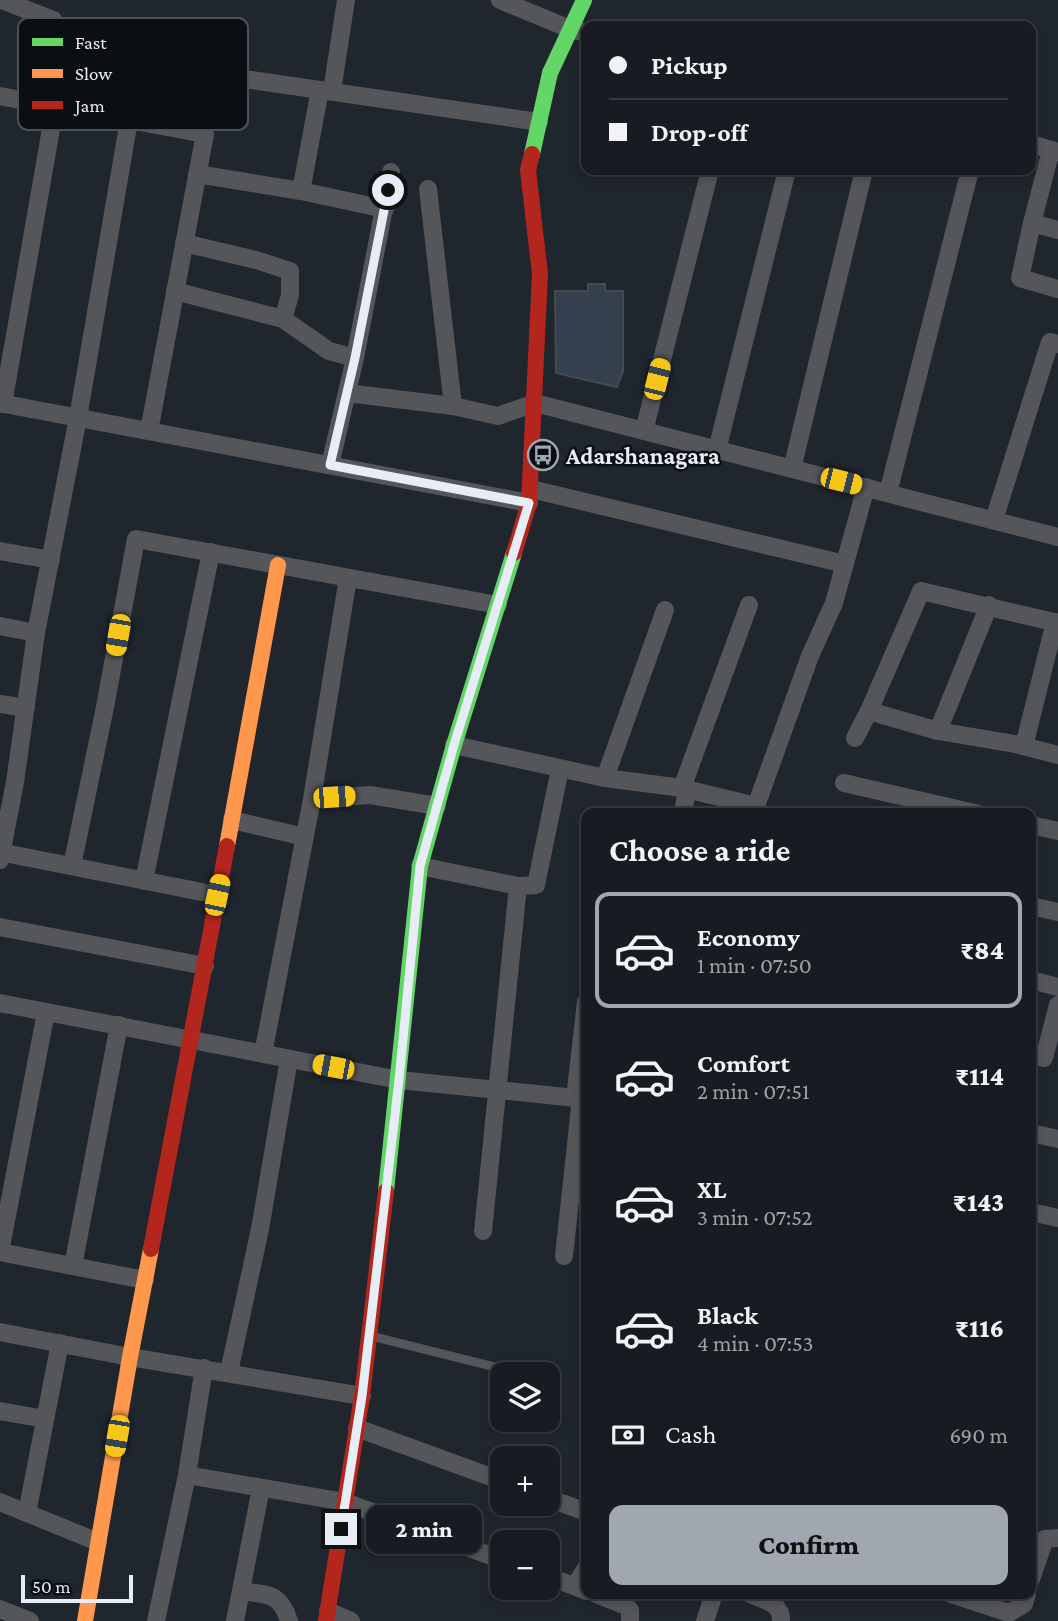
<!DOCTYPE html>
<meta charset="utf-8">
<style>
:root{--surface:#181c22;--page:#21252a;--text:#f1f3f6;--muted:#9fa1a5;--line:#363a40;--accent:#a1a7b0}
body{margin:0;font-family:"Crimson Pro",serif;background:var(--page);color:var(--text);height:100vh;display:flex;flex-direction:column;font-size:26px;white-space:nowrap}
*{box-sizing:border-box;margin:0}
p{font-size:23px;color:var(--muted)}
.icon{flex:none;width:38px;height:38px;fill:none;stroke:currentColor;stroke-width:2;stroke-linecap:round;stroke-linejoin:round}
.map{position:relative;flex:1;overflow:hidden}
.details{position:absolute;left:581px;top:808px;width:455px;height:791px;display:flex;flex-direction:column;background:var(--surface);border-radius:14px;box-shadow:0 4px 10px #0003,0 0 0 2px var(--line)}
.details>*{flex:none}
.top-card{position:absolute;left:581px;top:21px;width:455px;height:154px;border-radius:14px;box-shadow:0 4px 10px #0003,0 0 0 2px var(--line);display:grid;align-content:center;height:154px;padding:0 28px;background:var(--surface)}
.fabs{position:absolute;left:490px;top:1362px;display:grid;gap:14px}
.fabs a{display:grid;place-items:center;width:70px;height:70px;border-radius:14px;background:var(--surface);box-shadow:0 4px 10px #0003,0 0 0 2px var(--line);font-size:35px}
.scale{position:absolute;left:21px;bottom:18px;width:112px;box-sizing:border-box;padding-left:7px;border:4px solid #e6edf6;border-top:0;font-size:19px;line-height:24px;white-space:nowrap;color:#e6edf6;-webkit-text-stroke:5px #0a0f14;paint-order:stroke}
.end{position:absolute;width:32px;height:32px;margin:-16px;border:9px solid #e6edf6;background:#111;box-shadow:0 0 0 4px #111}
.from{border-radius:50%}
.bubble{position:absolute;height:49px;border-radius:14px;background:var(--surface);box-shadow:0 4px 10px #0003,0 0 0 2px var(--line);font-size:23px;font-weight:800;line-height:49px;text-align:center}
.car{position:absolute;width:21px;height:42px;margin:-21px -10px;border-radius:9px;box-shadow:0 0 5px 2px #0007;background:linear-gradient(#f5c518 24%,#345 0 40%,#f5c518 0 76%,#345 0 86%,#f5c518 0)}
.top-card b{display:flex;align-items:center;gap:24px;height:66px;font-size:26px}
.top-card b+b{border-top:2px solid var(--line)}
.top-card i{width:18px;height:18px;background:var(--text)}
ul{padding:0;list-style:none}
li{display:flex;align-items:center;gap:21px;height:116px;margin:0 14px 10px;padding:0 14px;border:4px solid transparent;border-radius:14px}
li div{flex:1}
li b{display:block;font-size:26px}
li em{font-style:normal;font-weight:800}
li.on{border-color:var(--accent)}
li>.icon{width:63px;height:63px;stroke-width:1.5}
h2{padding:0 28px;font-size:32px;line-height:84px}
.pay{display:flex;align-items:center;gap:18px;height:77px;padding:0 28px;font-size:26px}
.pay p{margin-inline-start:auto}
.cta{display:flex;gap:14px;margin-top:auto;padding:14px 28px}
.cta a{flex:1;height:80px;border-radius:14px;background:var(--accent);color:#111;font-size:28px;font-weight:800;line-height:80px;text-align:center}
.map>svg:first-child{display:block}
</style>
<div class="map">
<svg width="1058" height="1621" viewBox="0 0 1058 1621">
<rect width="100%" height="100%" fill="#20262d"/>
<polygon fill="#34404d" stroke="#464b51" stroke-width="2" points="588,284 605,284 605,291 623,291 623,371 617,387 556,373 555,291 588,291"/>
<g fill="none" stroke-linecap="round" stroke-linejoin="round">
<polyline stroke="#545659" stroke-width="9" points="371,1336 495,1367"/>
<g stroke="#545659" stroke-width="18">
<polyline points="2,0 53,20 53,51 539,122"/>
<polyline points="500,0 570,29 586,33"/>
<polyline points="332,91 346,0"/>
<polyline points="0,96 205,134 149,431"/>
<polyline points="1031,144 1058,152"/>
<polyline points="1051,150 1032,223 1058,230"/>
<polyline points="197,174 301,191 385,209"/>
<polyline points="428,189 453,406"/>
<polyline points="301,191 320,90"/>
<polyline points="1032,223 1020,278 1058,289"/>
<polyline points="184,243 256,260 290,271 290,295 283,319"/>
<polyline points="175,291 283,319 329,351 355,358"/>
<polyline points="347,393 453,406 498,416 535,403 1058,537"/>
<polyline points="0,403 529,503"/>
<polyline points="3,404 55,106"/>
<polyline points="644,431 710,170"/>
<polyline points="717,450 787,170"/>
<polyline points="330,465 355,358 391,172"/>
<polyline points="792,469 864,170"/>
<polyline points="531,489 845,564"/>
<polyline points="888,493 970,170"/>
<polyline points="994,520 1050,342 1058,344"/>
<polyline points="0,551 51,560"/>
<polyline points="1058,623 921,591 869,711 938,731 1015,744 1058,755"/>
<polyline points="0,626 36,633"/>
<polyline points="0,704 26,708"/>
<polyline points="938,731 989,605"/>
<polyline points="855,738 869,711"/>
<polyline points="454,745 605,778 682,788 756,806 810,656 834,603 866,487"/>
<polyline points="1024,746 1055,622"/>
<polyline points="605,778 665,610"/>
<polyline points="844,783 979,814"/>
<polyline points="682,788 749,605"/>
<polyline points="312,799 370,795 437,806"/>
<polyline points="682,814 688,789"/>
<polyline points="232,820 305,837"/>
<polyline points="1031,825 1058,831"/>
<polyline points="0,852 217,895"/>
<polyline points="0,860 15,782 36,633 78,418 129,120"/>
<polyline points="72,866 105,707 136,539 498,605"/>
<polyline points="420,866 518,886 536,885 560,769"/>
<polyline points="144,881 211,552"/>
<polyline points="1031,906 1058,912"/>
<polyline points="0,927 205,966"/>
<polyline points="1031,980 1058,987"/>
<polyline points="0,1003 399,1080 586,1099"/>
<polyline points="263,1054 312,799 348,578"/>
<polyline points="1031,1055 1044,1058 1058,1005"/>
<polyline points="575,1098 586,1002"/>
<polyline points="1031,1133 1058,1139"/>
<polyline points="1031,1212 1058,1218"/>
<polyline points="483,1231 518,886"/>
<polyline points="0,1252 46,1012"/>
<polyline points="0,1252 145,1280"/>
<polyline points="564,1256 581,1098"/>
<polyline points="73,1266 119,1025"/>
<polyline points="0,1332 130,1357 362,1396"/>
<polyline points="229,1372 260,1229 289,1059"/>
<polyline points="0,1411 45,1419"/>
<polyline points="357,1428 502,1481"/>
<polyline points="187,1475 345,1502 502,1560"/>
<polyline points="548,1498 586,1512"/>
<polyline points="0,1502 98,1542"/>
<polyline points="27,1513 60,1343"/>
<polyline points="548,1576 586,1591"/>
<polyline points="1031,1579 1045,1539 1058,1538"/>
<polyline points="575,1586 586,1568"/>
<path d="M241,1591c26,4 39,1 48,30"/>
<polyline points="596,1594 626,1606 630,1610 630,1621"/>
<path d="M750,1594c14,6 32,9 31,27"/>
<polyline points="951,1594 1009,1613 1024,1604 1027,1594"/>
<polyline points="0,1609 30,1621"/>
<polyline points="328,1611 351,1621"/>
<polyline points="156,1621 187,1475 204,1368"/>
<polyline points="235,1621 261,1488"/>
<polyline points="705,1621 714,1594"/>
</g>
<g stroke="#63d668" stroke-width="16">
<polyline points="532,154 550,73 584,0"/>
<polyline points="386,1191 420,866 454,745 514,553"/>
</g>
<g stroke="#ff974d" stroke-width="16">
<polyline points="227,846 278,565"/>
<polyline points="85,1621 130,1357 151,1249"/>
</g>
<g stroke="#b3261e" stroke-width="16">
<polyline points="514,553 529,503 540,274 528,170 532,154"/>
<polyline points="151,1249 227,846"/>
<polyline points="326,1621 362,1396 386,1191"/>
</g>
</g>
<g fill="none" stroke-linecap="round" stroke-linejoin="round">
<polyline stroke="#e6edf6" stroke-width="9" points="341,1529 362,1396 399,1080 420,866 454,745 529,503 330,465 355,358 388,190"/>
</g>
<defs>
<g id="bus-ring" transform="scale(1.575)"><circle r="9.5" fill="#0a0f14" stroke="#a1a7b0" stroke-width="1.5"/><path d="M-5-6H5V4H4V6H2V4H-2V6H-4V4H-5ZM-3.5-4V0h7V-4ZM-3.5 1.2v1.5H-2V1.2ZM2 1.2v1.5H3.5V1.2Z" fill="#a1a7b0"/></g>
</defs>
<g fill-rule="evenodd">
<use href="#bus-ring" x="543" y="455"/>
</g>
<g text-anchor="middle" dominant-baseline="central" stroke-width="5" stroke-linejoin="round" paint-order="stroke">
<g font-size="24" font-weight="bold" fill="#e6edf6" stroke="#0a0f14" text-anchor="start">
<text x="566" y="455">Adarshanagara</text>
</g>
</g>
<rect x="18" y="18" width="230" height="112" rx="10" fill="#0a0f14" stroke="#4c5258" stroke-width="2"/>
<rect x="32" y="38" width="31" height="8" fill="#63d668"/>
<rect x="32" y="69" width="31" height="9" fill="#ff974d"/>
<rect x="32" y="101" width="31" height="8" fill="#b3261e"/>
<g font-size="19" fill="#e6edf6">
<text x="75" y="49">Fast</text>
<text x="75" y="80">Slow</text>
<text x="75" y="112">Jam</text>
</g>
</svg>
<div class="fabs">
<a><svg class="icon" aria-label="layers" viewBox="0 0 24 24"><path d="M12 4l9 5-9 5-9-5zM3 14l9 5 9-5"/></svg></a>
<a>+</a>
<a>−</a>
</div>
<div class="scale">50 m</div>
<i class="end from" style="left:388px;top:190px"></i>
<i class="end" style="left:341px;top:1529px"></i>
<div class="bubble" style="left:366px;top:1505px;width:116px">2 min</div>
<i class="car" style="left:657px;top:379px;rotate:14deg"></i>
<i class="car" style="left:841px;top:481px;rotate:104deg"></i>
<i class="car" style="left:118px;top:635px;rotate:190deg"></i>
<i class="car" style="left:334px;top:797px;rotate:86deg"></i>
<i class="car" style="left:217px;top:895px;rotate:12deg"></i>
<i class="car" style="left:333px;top:1067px;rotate:281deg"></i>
<i class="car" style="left:117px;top:1436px;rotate:190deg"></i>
<div class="top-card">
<b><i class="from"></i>Pickup</b>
<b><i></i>Drop-off</b>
</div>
<section class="details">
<h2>Choose a ride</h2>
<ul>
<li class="on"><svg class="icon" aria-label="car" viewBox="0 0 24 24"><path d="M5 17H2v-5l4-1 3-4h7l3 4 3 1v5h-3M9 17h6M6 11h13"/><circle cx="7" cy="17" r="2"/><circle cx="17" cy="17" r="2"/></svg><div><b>Economy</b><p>1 min · 07:50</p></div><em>₹84</em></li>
<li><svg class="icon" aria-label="car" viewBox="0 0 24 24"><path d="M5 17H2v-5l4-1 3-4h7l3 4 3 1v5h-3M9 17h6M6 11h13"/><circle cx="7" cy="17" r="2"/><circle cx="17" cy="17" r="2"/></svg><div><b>Comfort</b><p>2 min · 07:51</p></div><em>₹114</em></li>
<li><svg class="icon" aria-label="car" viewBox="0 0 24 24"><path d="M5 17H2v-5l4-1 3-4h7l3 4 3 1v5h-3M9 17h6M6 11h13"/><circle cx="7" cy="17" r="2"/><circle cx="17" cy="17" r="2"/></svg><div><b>XL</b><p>3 min · 07:52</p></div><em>₹143</em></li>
<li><svg class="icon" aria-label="car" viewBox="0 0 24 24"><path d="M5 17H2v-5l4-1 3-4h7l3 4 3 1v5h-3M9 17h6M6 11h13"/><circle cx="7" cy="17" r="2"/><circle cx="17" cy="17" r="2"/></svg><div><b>Black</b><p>4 min · 07:53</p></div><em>₹116</em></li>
</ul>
<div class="pay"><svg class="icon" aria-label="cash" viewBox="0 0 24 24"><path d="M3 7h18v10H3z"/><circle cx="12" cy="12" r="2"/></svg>Cash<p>690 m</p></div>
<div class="cta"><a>Confirm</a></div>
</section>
</div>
